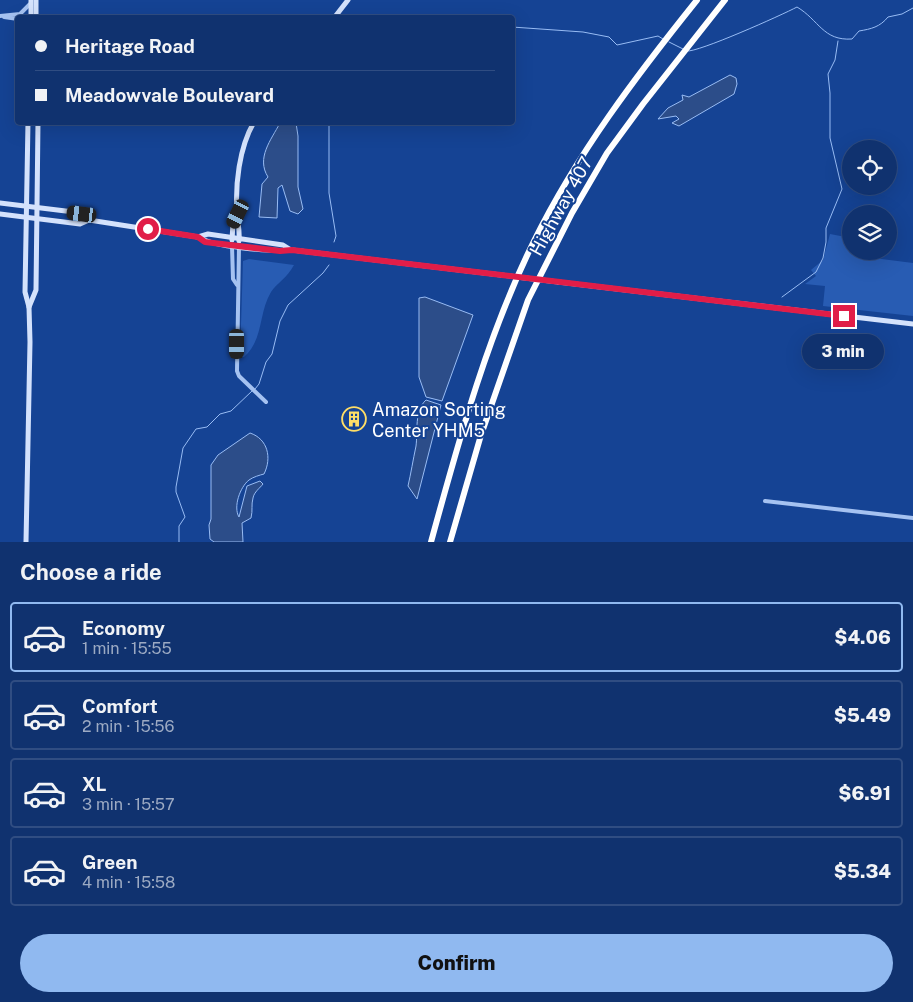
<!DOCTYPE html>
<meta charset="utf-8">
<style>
:root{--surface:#10326f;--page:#1e3e77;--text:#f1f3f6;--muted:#9caac3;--line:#304d82;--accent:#90b9f0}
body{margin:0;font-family:"Public Sans",sans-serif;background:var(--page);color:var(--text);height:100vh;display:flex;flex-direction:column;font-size:19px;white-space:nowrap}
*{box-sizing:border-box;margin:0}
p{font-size:16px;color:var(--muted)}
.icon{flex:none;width:28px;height:28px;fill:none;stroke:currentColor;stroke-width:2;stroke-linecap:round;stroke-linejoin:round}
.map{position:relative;height:542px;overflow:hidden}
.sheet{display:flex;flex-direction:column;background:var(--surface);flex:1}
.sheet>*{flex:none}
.banner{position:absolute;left:15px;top:15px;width:500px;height:110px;border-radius:5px;box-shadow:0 5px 20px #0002,0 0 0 1px var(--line);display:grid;align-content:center;height:110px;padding:0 20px;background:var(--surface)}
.tools{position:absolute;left:842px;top:140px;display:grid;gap:10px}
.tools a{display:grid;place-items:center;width:55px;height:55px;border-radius:50%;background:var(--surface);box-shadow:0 5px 20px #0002,0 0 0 1px var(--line);font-size:25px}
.end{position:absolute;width:22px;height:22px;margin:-11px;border:6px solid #e11d48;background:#fff;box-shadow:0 0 0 2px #fff}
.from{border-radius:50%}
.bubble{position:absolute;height:35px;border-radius:18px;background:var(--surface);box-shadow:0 5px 20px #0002,0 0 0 1px var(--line);font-size:16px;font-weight:800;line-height:35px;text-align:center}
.car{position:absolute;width:15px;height:30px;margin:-15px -8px;border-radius:6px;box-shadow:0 0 4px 1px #0007;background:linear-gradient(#222 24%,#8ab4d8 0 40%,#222 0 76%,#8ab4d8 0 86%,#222 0)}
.banner b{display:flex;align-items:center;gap:18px;height:48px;font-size:19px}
.banner b+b{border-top:1px solid var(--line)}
.banner i{width:12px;height:12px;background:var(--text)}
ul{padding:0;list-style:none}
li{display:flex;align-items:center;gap:15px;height:70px;margin:0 10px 8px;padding:0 10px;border:2px solid var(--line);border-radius:5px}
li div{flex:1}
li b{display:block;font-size:19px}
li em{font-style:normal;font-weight:800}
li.selected{border-color:var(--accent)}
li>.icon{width:45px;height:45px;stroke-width:1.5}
h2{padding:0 20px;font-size:22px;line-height:60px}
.button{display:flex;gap:10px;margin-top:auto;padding:10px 20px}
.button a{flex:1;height:58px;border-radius:30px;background:var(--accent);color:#111;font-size:20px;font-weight:800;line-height:58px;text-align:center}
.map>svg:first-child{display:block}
</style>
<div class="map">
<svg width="913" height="542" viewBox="0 0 913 542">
<rect width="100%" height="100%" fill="#154394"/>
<g fill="#285cb3">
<polygon points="830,234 851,238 851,251 866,251 866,257 913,263 913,316 823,306 825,286 805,284 816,276 811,270 823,260"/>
<path d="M249,259l45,6c-7,13 -17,18 -23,27 -13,22 -7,47 -27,65h-4l3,-96z"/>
</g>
<g fill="#2c4d89" stroke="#98bcf4">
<polygon points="730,75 736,78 737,84 734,94 679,126 672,123 679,119 676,116 658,119 668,108 683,100 682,95 689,97"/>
<path d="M280,123h16l2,13v51l5,22 -5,5 -8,-3 -8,-26 -4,3 -1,30 -18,-1 3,-33 6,-7c-12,-19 3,-37 12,-54z"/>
<polygon points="425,297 473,315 442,401 426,397 419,377 419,298"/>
<path d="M426,400l15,5 -24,94 -9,-13c3,-13 5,-26 8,-40 2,-15 -2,-35 10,-46z"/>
<path d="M250,433c18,6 22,25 14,41 -4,1 -11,3 -15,6 -9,7 -16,27 -10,37l8,-31 13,-5 3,3c-3,4 -9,8 -10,14 -2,7 0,12 -2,20l-9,5 1,19h-29l-4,-3 -1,-14 2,-6v-54l7,-10z"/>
</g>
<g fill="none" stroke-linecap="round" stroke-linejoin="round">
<g stroke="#98bcf4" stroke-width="1">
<polyline points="512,27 583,32 609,37 617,45 658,36 663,39"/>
<polyline points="669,42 683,49"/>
<path d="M687,51c10,2 95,-36 110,-44 22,13 26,34 55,32l7,-8c12,-2 21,-4 29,-14l14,-3 11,-6"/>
<polyline points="329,122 329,193 336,236 334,242"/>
<polyline points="782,297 816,272 823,258 826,242 826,228 842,189 830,138 830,93 828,74 835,60 838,41"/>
<polyline points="255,389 259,384 266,362 272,354 280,321 288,305 323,273 329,265"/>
<polyline points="179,542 179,526 185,517 176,492 176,487 183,448 196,429 207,427 220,414 231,411 252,391"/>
</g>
<g stroke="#a5c2f1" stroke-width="4">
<polyline points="0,16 20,14 30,4"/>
<polyline points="4,17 18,19"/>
<polyline points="232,246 233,279 237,285"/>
<polyline points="239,247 237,371 239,376 266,402"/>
<polyline points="765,501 913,518"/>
</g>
<g stroke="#d4e2fc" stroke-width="5">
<polyline points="36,0 36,18"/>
<polyline points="31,18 31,0"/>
<polyline points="334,18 348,0"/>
<polyline points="0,203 82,213 89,220 198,237 208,234 283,245 291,250"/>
<polyline points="0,214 80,224 89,220"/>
<path d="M198,237c14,10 76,15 94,13l209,25"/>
<polyline points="232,240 233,223 237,215"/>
<path d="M239,241c1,-9 -1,-17 -2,-27 -2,-29 2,-66 17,-92"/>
<polyline points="558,282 913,324"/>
<polyline points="29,307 36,290 38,122"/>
<polyline points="26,542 30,342 29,307 25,292 28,122"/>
</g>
<g stroke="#fff" stroke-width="6">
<path d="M431,542c28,-102 56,-206 103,-301 43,-87 102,-165 163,-241"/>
<polyline points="450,542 481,435 528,300 572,213 607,153 643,104 725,0"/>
</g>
<polyline stroke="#d4e2fc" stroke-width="5" points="501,275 558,282"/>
</g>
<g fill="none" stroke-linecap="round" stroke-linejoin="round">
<polyline stroke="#e11d48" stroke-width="6" points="148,229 198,237 205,242 280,251 292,250 844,316"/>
</g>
<defs>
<g id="building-ring" transform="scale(1.25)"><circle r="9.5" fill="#154394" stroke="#ffde66" stroke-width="1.5"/><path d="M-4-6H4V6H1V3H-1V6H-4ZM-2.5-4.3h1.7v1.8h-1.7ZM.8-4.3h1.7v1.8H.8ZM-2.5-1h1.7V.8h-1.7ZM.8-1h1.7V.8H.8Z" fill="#ffde66"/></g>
</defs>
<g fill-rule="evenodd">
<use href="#building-ring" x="354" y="419"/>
</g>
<g text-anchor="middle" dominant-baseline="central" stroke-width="4" stroke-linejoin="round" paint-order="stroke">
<g font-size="18" fill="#fff" stroke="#154394">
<text transform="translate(561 206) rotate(-61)">Highway 407</text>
</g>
<g font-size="18" fill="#fff" stroke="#154394" text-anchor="start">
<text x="372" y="409">Amazon Sorting<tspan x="372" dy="21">Center YHM5</tspan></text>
</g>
</g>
</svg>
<div class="tools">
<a><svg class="icon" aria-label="locate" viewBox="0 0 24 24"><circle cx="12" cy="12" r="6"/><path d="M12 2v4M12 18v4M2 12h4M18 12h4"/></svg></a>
<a><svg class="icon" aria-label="layers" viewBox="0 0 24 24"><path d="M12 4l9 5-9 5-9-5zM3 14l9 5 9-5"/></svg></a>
</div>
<i class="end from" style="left:148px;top:229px"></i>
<i class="end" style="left:844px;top:316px"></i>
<div class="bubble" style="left:802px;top:334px;width:82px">3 min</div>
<i class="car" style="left:82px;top:214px;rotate:277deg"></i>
<i class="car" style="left:238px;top:214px;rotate:206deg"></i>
<i class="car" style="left:237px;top:344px;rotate:180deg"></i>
<div class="banner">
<b><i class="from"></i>Heritage Road</b>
<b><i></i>Meadowvale Boulevard</b>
</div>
</div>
<section class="sheet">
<h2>Choose a ride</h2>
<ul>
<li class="selected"><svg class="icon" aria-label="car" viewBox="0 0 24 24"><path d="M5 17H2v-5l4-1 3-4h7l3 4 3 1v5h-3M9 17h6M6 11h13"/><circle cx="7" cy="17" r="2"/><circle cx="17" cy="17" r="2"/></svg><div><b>Economy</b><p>1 min · 15:55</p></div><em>$4.06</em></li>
<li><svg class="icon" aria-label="car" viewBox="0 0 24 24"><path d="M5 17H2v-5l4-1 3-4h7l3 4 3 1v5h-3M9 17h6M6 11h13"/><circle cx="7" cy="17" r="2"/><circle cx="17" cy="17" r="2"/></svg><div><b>Comfort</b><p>2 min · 15:56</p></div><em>$5.49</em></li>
<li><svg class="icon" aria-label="car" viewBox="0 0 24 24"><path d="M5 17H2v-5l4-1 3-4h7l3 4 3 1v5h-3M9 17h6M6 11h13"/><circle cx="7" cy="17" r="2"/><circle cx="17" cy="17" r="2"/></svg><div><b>XL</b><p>3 min · 15:57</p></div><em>$6.91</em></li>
<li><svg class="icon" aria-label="car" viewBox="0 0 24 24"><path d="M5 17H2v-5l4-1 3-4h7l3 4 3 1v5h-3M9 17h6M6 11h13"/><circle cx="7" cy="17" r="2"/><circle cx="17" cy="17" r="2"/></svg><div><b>Green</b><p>4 min · 15:58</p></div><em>$5.34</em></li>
</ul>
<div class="button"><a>Confirm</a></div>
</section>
